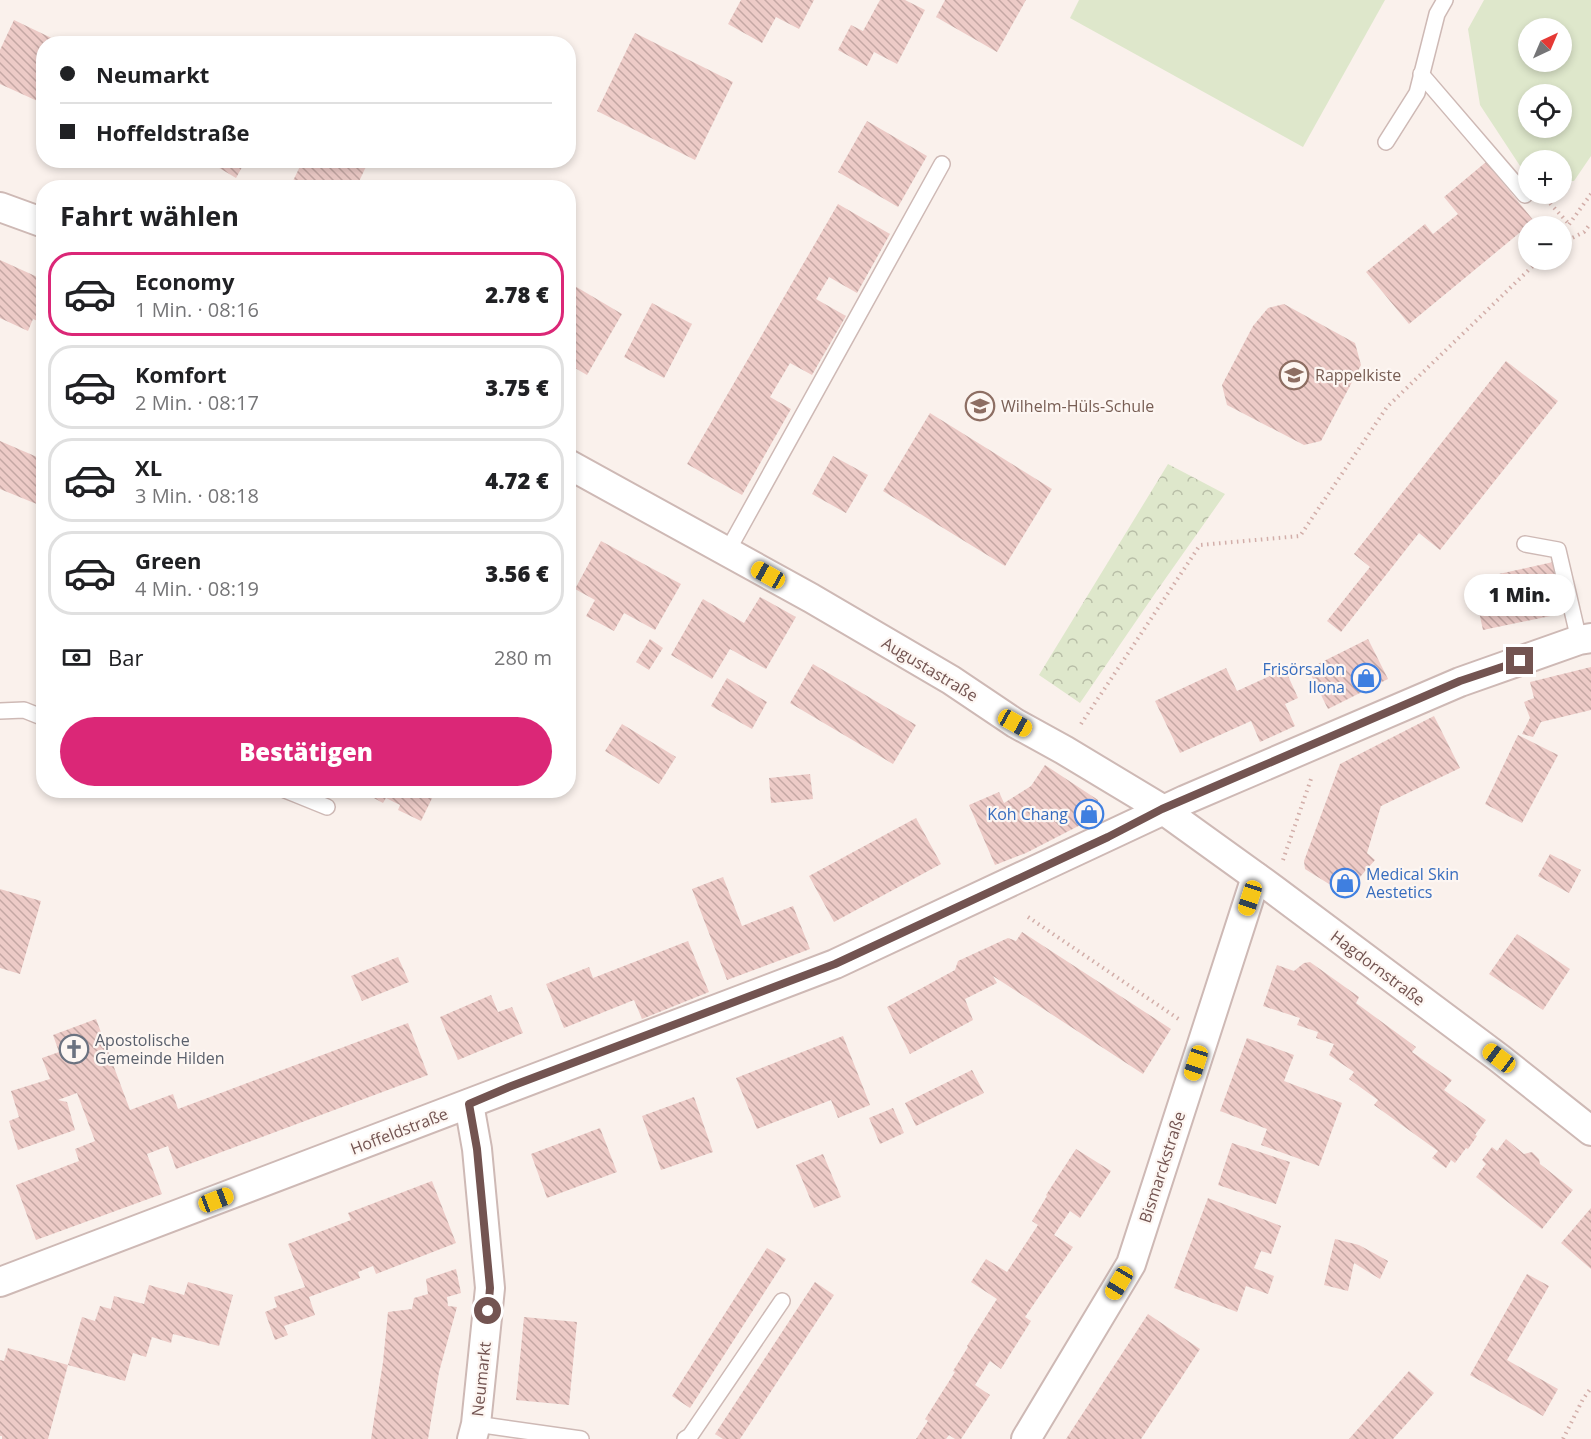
<!DOCTYPE html>
<html lang="de">
<meta charset="utf-8">
<style>
:root{--surface:#fff;--page:#f2f2f2;--text:#202124;--muted:#757577;--line:#e0e0e0;--accent:#db2777}
body{margin:0;font-family:"Open Sans",sans-serif;background:var(--page);color:var(--text);height:100vh;display:flex;flex-direction:column;font-size:22px;white-space:nowrap}
*{box-sizing:border-box;margin:0}
p{font-size:20px;color:var(--muted)}
.icon{flex:none;width:33px;height:33px;fill:none;stroke:currentColor;stroke-width:2;stroke-linecap:round;stroke-linejoin:round}
.map{position:relative;flex:1;overflow:hidden}
.side{position:absolute;left:36px;top:180px;width:540px;height:618px;display:flex;flex-direction:column;background:var(--surface);border-radius:24px;box-shadow:0 3px 9px #0003}
.side>*{flex:none}
.hud{position:absolute;left:36px;top:36px;width:540px;height:132px;border-radius:24px;box-shadow:0 3px 9px #0003;display:grid;align-content:center;height:132px;padding:0 24px;background:var(--surface)}
.needle{width:39px;rotate:44deg}
.tools{position:absolute;left:1518px;top:18px;display:grid;gap:12px}
.tools a{display:grid;place-items:center;width:54px;height:54px;border-radius:50%;background:var(--surface);box-shadow:0 3px 9px #0003;font-size:30px}
.end{position:absolute;width:27px;height:27px;margin:-14px;border:8px solid #735451;background:#fff;box-shadow:0 0 0 3px #fff}
.from{border-radius:50%}
.bubble{position:absolute;height:42px;border-radius:21px;background:var(--surface);box-shadow:0 3px 9px #0003;font-size:20px;font-weight:800;line-height:42px;text-align:center}
.car{position:absolute;width:18px;height:36px;margin:-18px -9px;border-radius:8px;box-shadow:0 0 4px 2px #0007;background:linear-gradient(#f5c518 24%,#345 0 40%,#f5c518 0 76%,#345 0 86%,#f5c518 0)}
.hud b{display:flex;align-items:center;gap:21px;height:57px;font-size:22px}
.hud b+b{border-top:2px solid var(--line)}
.hud i{width:15px;height:15px;background:var(--text)}
ul{padding:0;list-style:none}
li{display:flex;align-items:center;gap:18px;height:84px;margin:0 12px 9px;padding:0 12px;border:3px solid var(--line);border-radius:24px}
li div{flex:1}
li b{display:block;font-size:22px}
li em{font-style:normal;font-weight:800}
li.on{border-color:var(--accent)}
li>.icon{width:54px;height:54px;stroke-width:1.5}
h2{padding:0 24px;font-size:27px;line-height:72px}
.pay{display:flex;align-items:center;gap:15px;height:66px;padding:0 24px;font-size:22px}
.pay p{margin-inline-start:auto}
.primary-button{display:flex;gap:12px;margin-top:auto;padding:12px 24px}
.primary-button a{flex:1;height:69px;border-radius:36px;background:var(--accent);color:#fff;font-size:24px;font-weight:800;line-height:69px;text-align:center}
.map>svg:first-child{display:block}
</style>
<div class="map">
<svg width="1591" height="1439" viewBox="0 0 1591 1439">
<defs>
<pattern id="forest-crowns" width="20" height="18" patternUnits="userSpaceOnUse" patternTransform="scale(1.5)"><rect width="20" height="18" fill="#dee7cb"/><path d="M2 6a3 3 0 1 1 6 0M12 15a3 3 0 1 1 6 0" fill="none" stroke="#b8bea7"/></pattern>
<pattern id="building-back-hatch" width="6" height="6" patternUnits="userSpaceOnUse" patternTransform="scale(1.5)"><rect width="6" height="6" fill="#edcbc7"/><path d="M-1 5l2 2M0 0l6 6M5-1l2 2" fill="none" stroke="#c4a7a4"/></pattern>
</defs>
<rect width="100%" height="100%" fill="#faf1ec"/>
<g fill="#dee7cb" fill-rule="evenodd">
<polygon points="1079,0 1385,0 1303,147 1070,18"/>
<path d="M1484,0h107v156l-17,25h-12v-21h-34v18l-48,-73 -12,-76zM1528,28h34v34h-34zM1528,94h34v34h-34z"/>
</g>
<polygon fill="url(#forest-crowns)" points="1168,464 1225,494 1156,592 1080,703 1039,675"/>
<g fill="url(#building-back-hatch)">
<polygon points="741,0 814,0 799,29 776,17 762,43 728,24"/>
<polygon points="880,0 905,0 925,10 897,64 874,52 867,66 838,50 851,25 863,31"/>
<polygon points="945,0 1026,0 997,52 936,17"/>
<polygon points="14,20 64,44 44,44 44,104 0,84 0,50"/>
<polygon points="635,33 733,82 695,160 597,111"/>
<polygon points="867,121 927,156 898,207 838,172"/>
<polygon points="206,160 246,160 236,178"/>
<polygon points="303,160 369,160 356,188 302,188 292,183"/>
<polygon points="1486,162 1534,221 1409,324 1366,272 1425,224 1433,234 1458,214 1444,197"/>
<polygon points="838,204 890,234 857,293 829,277 816,299 846,316 812,375 790,363 770,397 791,409 742,495 687,464"/>
<polygon points="0,260 44,280 44,324 33,319 28,331 0,318"/>
<polygon points="568,282 622,314 587,375 568,364"/>
<polygon points="652,303 692,324 664,378 624,357"/>
<polygon points="1284,304 1355,343 1361,365 1321,441 1304,445 1227,405 1222,385 1253,326 1268,308"/>
<polygon points="1506,361 1558,401 1440,550 1419,533 1341,632 1327,621 1370,567 1354,554"/>
<polygon points="930,413 1052,489 1005,566 883,491"/>
<polygon points="0,441 44,460 44,507 0,489"/>
<polygon points="833,456 868,475 846,513 812,494"/>
<polygon points="601,541 681,584 655,630 624,613 614,631 586,616 595,600 575,589"/>
<polygon points="1553,562 1565,613 1483,630 1472,580"/>
<polygon points="760,597 796,617 766,669 730,649 712,679 671,655 703,599 744,623"/>
<polygon points="650,639 663,648 649,670 636,662"/>
<polygon points="1368,639 1388,679 1328,709 1308,669"/>
<polygon points="813,664 916,725 893,764 790,703"/>
<polygon points="1591,667 1591,710 1541,722 1533,737 1522,734 1530,718 1524,702 1534,698 1530,682"/>
<polygon points="1226,668 1237,691 1285,669 1298,698 1285,704 1295,726 1260,742 1251,721 1180,753 1155,701"/>
<polygon points="727,678 767,702 752,729 711,706"/>
<polygon points="1434,716 1460,768 1381,806 1367,853 1375,860 1345,894 1305,869 1304,861 1340,764"/>
<polygon points="622,724 676,757 659,784 605,751"/>
<polygon points="1518,735 1558,755 1522,823 1485,804"/>
<polygon points="1045,765 1098,800 1096,817 1026,853 995,865 969,805 999,792 1004,803 1031,786"/>
<polygon points="810,774 813,799 771,803 769,778"/>
<polygon points="359,790 436,790 421,821 398,810 400,805 386,798 383,803"/>
<polygon points="916,818 941,864 834,922 809,876"/>
<polygon points="1550,854 1581,870 1569,893 1538,876"/>
<polygon points="723,877 742,926 793,906 810,949 727,980 692,889"/>
<polygon points="0,889 41,901 20,974 0,968"/>
<polygon points="1022,932 1171,1029 1143,1074 993,976 997,983 965,999 973,1020 910,1054 887,1007 955,970 958,961 1008,938 1016,941"/>
<polygon points="1517,934 1570,969 1543,1010 1489,974"/>
<polygon points="688,941 709,992 642,1019 634,1000 564,1028 546,984 589,967 593,978"/>
<polygon points="398,957 409,982 362,1001 351,976"/>
<polygon points="1310,962 1359,997 1356,1003 1416,1047 1412,1052 1452,1080 1444,1090 1486,1120 1475,1135 1477,1136 1468,1149 1466,1148 1455,1163 1451,1160 1446,1168 1432,1158 1438,1151 1374,1105 1378,1100 1349,1079 1354,1072 1329,1055 1334,1044 1316,1038 1318,1032 1297,1025 1300,1018 1263,1006 1277,965 1294,971 1304,963"/>
<polygon points="491,995 498,1012 512,1007 523,1033 458,1060 440,1017"/>
<polygon points="96,1019 130,1110 173,1094 178,1109 408,1023 428,1075 176,1169 168,1146 147,1154 162,1194 36,1240 16,1185 79,1161 75,1149 95,1141 77,1093 58,1100 67,1102 75,1130 18,1150 9,1121 19,1117 11,1091 50,1079 42,1058 59,1052 53,1035"/>
<polygon points="843,1036 870,1105 838,1118 831,1100 757,1129 736,1078"/>
<polygon points="1247,1038 1294,1055 1284,1081 1342,1103 1319,1166 1261,1145 1267,1129 1220,1111"/>
<polygon points="972,1070 984,1093 916,1126 905,1103"/>
<polygon points="694,1097 713,1152 661,1170 642,1116"/>
<polygon points="893,1108 904,1133 880,1144 869,1118"/>
<polygon points="600,1128 617,1172 547,1198 531,1154"/>
<polygon points="1506,1139 1524,1154 1532,1152 1539,1159 1540,1164 1573,1190 1542,1229 1476,1177 1486,1164 1482,1160 1492,1147 1497,1151"/>
<polygon points="1232,1143 1290,1162 1276,1204 1218,1185"/>
<polygon points="1076,1149 1111,1171 1080,1218 1070,1211 1054,1235 1073,1247 1025,1317 1031,1321 1001,1369 990,1361 975,1385 990,1395 961,1439 955,1439 949,1435 946,1439 916,1439 928,1421 925,1419 955,1372 953,1371 968,1347 967,1346 997,1299 971,1282 986,1259 1007,1272 1038,1225 1032,1221 1047,1196 1046,1195"/>
<polygon points="823,1154 841,1197 814,1208 796,1165"/>
<polygon points="432,1181 456,1243 376,1274 373,1266 358,1272 360,1278 309,1297 315,1315 284,1326 288,1335 275,1340 265,1312 277,1307 274,1297 305,1287 288,1244 351,1220 348,1213"/>
<polygon points="1208,1198 1281,1226 1271,1254 1261,1251 1254,1268 1274,1276 1268,1294 1246,1286 1237,1312 1174,1288"/>
<polygon points="1591,1208 1591,1269 1561,1243"/>
<polygon points="1335,1239 1359,1245 1388,1261 1380,1279 1354,1263 1348,1291 1324,1285"/>
<polygon points="767,1248 786,1259 690,1408 672,1396"/>
<polygon points="456,1269 461,1293 447,1297 448,1306 457,1307 439,1372 428,1439 371,1439 383,1362 388,1312 412,1309 414,1298 428,1294 426,1279"/>
<polygon points="1527,1274 1549,1286 1507,1360 1558,1389 1543,1416 1470,1375"/>
<polygon points="188,1282 233,1295 219,1346 173,1334 171,1343 152,1337 146,1357 133,1353 125,1381 68,1365 82,1317 95,1321 100,1306 111,1309 114,1296 144,1304 149,1285 184,1295"/>
<polygon points="815,1282 834,1295 740,1439 723,1439 715,1434"/>
<polygon points="1148,1314 1200,1349 1174,1389 1141,1439 1066,1439"/>
<polygon points="524,1317 577,1322 569,1405 516,1400"/>
<polygon points="8,1348 68,1365 48,1439 2,1439 2,1436 0,1436 0,1360 4,1361"/>
<polygon points="1409,1371 1434,1393 1393,1439 1349,1439"/>
</g>
<g fill="none" stroke-linecap="round" stroke-linejoin="round">
<g stroke="#ceb9b5" stroke-width="18">
<g id="service">
<polyline points="1421,74 1525,195"/>
<polyline points="1386,142 1417,93 1437,14 1445,0"/>
<polyline points="1525,544 1558,550 1579,640"/>
<polyline points="727,552 942,164"/>
<polyline points="0,711 24,710 44,718"/>
<polyline points="285,790 327,807"/>
<polyline points="476,1424 581,1439"/>
<polyline points="685,1439 690,1436 782,1301"/>
</g>
</g>
<g stroke="#ceb9b5" stroke-width="32">
<g id="minor">
<polyline points="0,207 44,223"/>
<polyline points="568,464 811,598 951,680 1015,723 1064,750 1162,809 1273,889 1499,1058 1591,1131"/>
<polyline points="469,1104 477,1149 490,1288 476,1424 472,1439"/>
<polyline points="0,1282 835,964 1185,800 1460,682 1579,640 1591,638"/>
<polyline points="1026,1439 1131,1264 1256,877"/>
</g>
</g>
<g stroke="#d2aea9" stroke-width="4" stroke-dasharray="1.5 4.5" stroke-linecap="butt">
<polyline points="1546,199 1569,224"/>
<polyline points="1562,234 1591,194"/>
<polyline points="1562,243 1584,232 1591,223"/>
<polyline points="1081,724 1200,545 1300,536 1387,407 1539,260"/>
<polyline points="1283,860 1311,779"/>
<polyline points="1028,917 1180,1020"/>
<polyline points="1563,1439 1583,1399 1591,1388"/>
</g>
<use href="#service" stroke="#fff" stroke-width="15"/>
<use href="#minor" stroke="#fff" stroke-width="28"/>
</g>
<g fill="none" stroke-linecap="round" stroke-linejoin="round">
<polyline stroke="#735451" stroke-width="8" points="488,1311 490,1288 477,1149 469,1104 509,1087 835,964 1108,837 1162,809 1460,681 1520,661"/>
</g>
<defs>
<g id="school-ring" transform="scale(1.5)"><circle r="9.5" fill="#fdf6f2" stroke="#8d6e63" stroke-width="1.5"/><path d="M0-5L7-2L0 1L-7-2ZM-4 1L0 2.5L4 1V4Q0 6-4 4Z" fill="#8d6e63"/></g>
<g id="shop-ring" transform="scale(1.5)"><circle r="9.5" fill="#fdf6f2" stroke="#3f7fe0" stroke-width="1.5"/><path d="M-5-2.5h2.3a2.7 3.5 0 0 1 5.4 0H5L5.5 6h-11ZM-1.5-2.5h3a1.5 2.3 0 0 0-3 0Z" fill="#3f7fe0"/></g>
<g id="church-ring" transform="scale(1.5)"><circle r="9.5" fill="#fdf6f2" stroke="#6b7280" stroke-width="1.5"/><path d="M-1.2-6h2.4v3.5h3.3v2.4h-3.3V6h-2.4V-.1h-3.3v-2.4h3.3Z" fill="#6b7280"/></g>
</defs>
<g fill-rule="evenodd">
<use href="#school-ring" x="1294" y="375"/>
<use href="#school-ring" x="980" y="406"/>
<use href="#shop-ring" x="1366" y="678"/>
<use href="#shop-ring" x="1089" y="814"/>
<use href="#shop-ring" x="1345" y="883"/>
<use href="#church-ring" x="74" y="1049"/>
</g>
<g text-anchor="middle" dominant-baseline="central" stroke-width="4.5" stroke-linejoin="round" paint-order="stroke">
<g font-size="16" fill="#785e54" stroke="#fdf6f2" text-anchor="start">
<text x="1315" y="375">Rappelkiste</text>
<text x="1001" y="406">Wilhelm-Hüls-Schule</text>
</g>
<g font-size="16" fill="#735451" stroke="#fdf6f2">
<text transform="translate(930 669) rotate(31)">Augustastraße</text>
<text transform="translate(1378 968) rotate(37)">Hagdornstraße</text>
<text transform="translate(399 1131) rotate(-21)">Hoffeldstraße</text>
<text transform="translate(1162 1167) rotate(-72)">Bismarckstraße</text>
<text transform="translate(481 1379) rotate(-84)">Neumarkt</text>
</g>
<g font-size="16" fill="#366cbe" stroke="#fdf6f2" text-anchor="end">
<text x="1345" y="669">Frisörsalon<tspan x="1345" dy="18">Ilona</tspan></text>
<text x="1068" y="814">Koh Chang</text>
<text x="1366" y="874" text-anchor="start">Medical Skin<tspan x="1366" dy="18">Aestetics</tspan></text>
</g>
<g font-size="16" fill="#5b616d" stroke="#fdf6f2" text-anchor="start">
<text x="95" y="1040">Apostolische<tspan x="95" dy="18">Gemeinde Hilden</tspan></text>
</g>
</g>
</svg>
<div class="tools">
<a><svg class="needle" viewBox="-14 -14 28 28"><path d="M0-13l5 13h-10z" fill="#e53935"/><path d="M0 13l5-13h-10z" fill="#757577"/></svg></a>
<a><svg class="icon" aria-label="locate" viewBox="0 0 24 24"><circle cx="12" cy="12" r="6"/><path d="M12 2v4M12 18v4M2 12h4M18 12h4"/></svg></a>
<a>+</a>
<a>−</a>
</div>
<i class="end from" style="left:488px;top:1311px"></i>
<i class="end" style="left:1520px;top:661px"></i>
<div class="bubble" style="left:1464px;top:574px;width:111px">1 Min.</div>
<i class="car" style="left:768px;top:575px;rotate:299deg"></i>
<i class="car" style="left:1015px;top:723px;rotate:119deg"></i>
<i class="car" style="left:1250px;top:898px;rotate:198deg"></i>
<i class="car" style="left:1499px;top:1058px;rotate:307deg"></i>
<i class="car" style="left:1196px;top:1063px;rotate:198deg"></i>
<i class="car" style="left:216px;top:1200px;rotate:69deg"></i>
<i class="car" style="left:1119px;top:1283px;rotate:211deg"></i>
<div class="hud">
<b><i class="from"></i>Neumarkt</b>
<b><i></i>Hoffeldstraße</b>
</div>
<section class="side">
<h2>Fahrt wählen</h2>
<ul>
<li class="on"><svg class="icon" aria-label="car" viewBox="0 0 24 24"><path d="M5 17H2v-5l4-1 3-4h7l3 4 3 1v5h-3M9 17h6M6 11h13"/><circle cx="7" cy="17" r="2"/><circle cx="17" cy="17" r="2"/></svg><div><b>Economy</b><p>1 Min. · 08:16</p></div><em>2.78 €</em></li>
<li><svg class="icon" aria-label="car" viewBox="0 0 24 24"><path d="M5 17H2v-5l4-1 3-4h7l3 4 3 1v5h-3M9 17h6M6 11h13"/><circle cx="7" cy="17" r="2"/><circle cx="17" cy="17" r="2"/></svg><div><b>Komfort</b><p>2 Min. · 08:17</p></div><em>3.75 €</em></li>
<li><svg class="icon" aria-label="car" viewBox="0 0 24 24"><path d="M5 17H2v-5l4-1 3-4h7l3 4 3 1v5h-3M9 17h6M6 11h13"/><circle cx="7" cy="17" r="2"/><circle cx="17" cy="17" r="2"/></svg><div><b>XL</b><p>3 Min. · 08:18</p></div><em>4.72 €</em></li>
<li><svg class="icon" aria-label="car" viewBox="0 0 24 24"><path d="M5 17H2v-5l4-1 3-4h7l3 4 3 1v5h-3M9 17h6M6 11h13"/><circle cx="7" cy="17" r="2"/><circle cx="17" cy="17" r="2"/></svg><div><b>Green</b><p>4 Min. · 08:19</p></div><em>3.56 €</em></li>
</ul>
<div class="pay"><svg class="icon" aria-label="cash" viewBox="0 0 24 24"><path d="M3 7h18v10H3z"/><circle cx="12" cy="12" r="2"/></svg>Bar<p>280 m</p></div>
<div class="primary-button"><a>Bestätigen</a></div>
</section>
</div>
